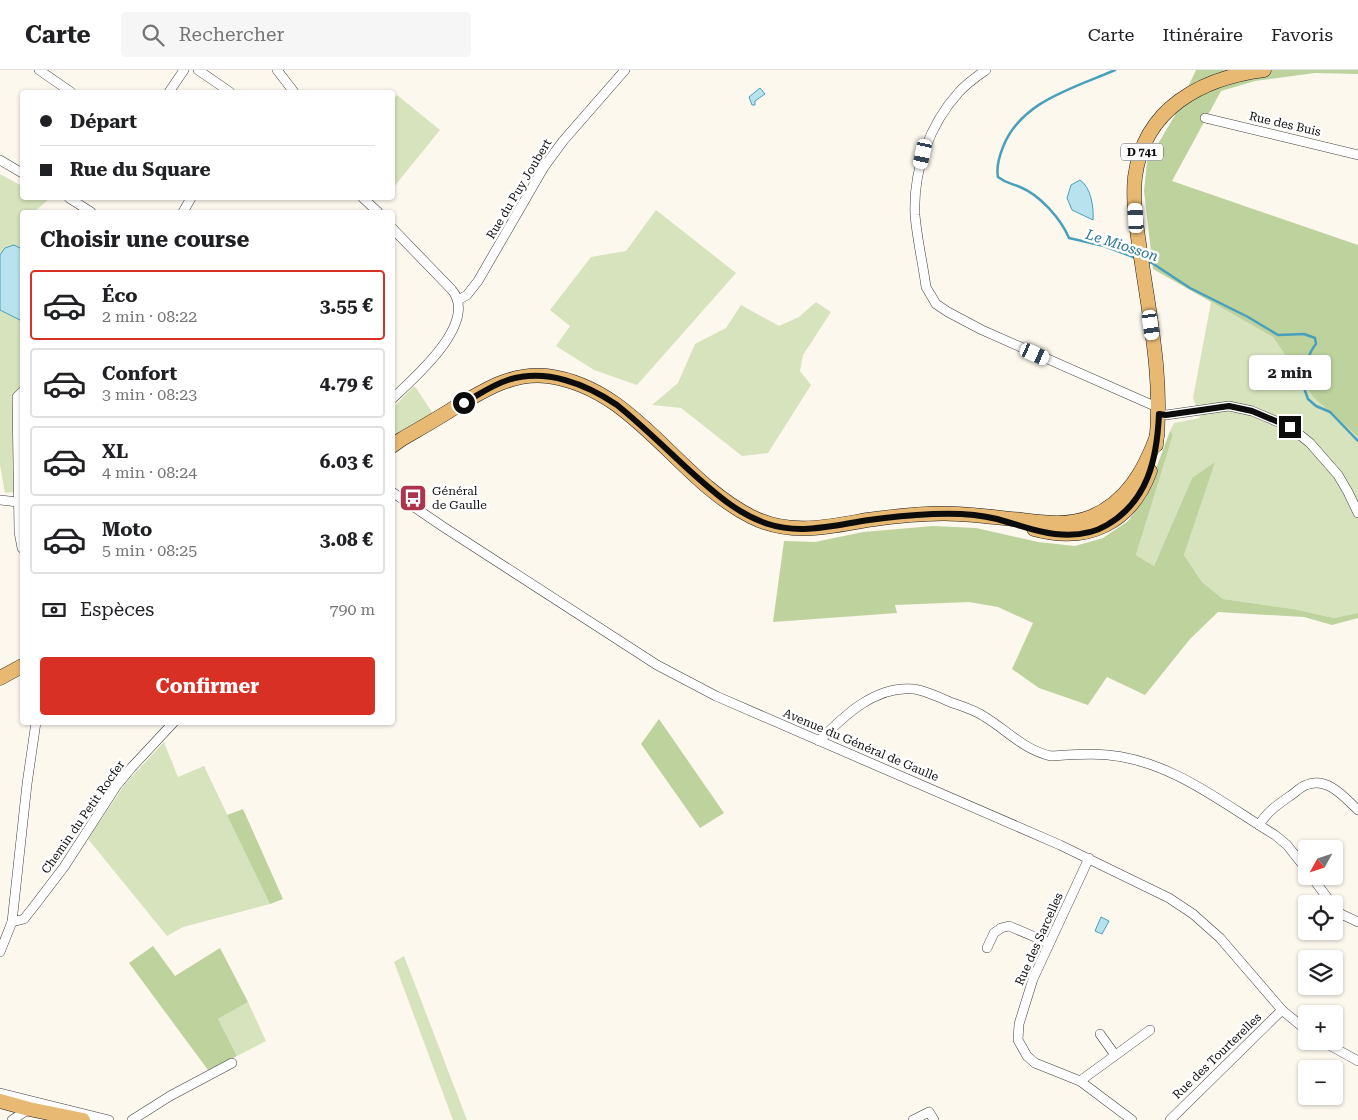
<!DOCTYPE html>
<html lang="fr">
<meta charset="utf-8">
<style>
:root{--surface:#fff;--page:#f6f6f6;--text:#202124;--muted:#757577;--line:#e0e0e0;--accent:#d93025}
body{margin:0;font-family:"Roboto Serif",serif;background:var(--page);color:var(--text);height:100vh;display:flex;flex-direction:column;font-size:19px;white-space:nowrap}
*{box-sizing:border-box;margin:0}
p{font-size:16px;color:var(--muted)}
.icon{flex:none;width:28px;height:28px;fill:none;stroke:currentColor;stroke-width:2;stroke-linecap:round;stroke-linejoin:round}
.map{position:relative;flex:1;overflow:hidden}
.panel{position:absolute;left:20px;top:140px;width:375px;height:515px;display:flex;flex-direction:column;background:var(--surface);border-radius:5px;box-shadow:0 1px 4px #0004}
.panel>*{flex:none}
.hud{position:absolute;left:20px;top:20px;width:375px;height:110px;border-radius:5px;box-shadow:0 1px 4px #0004;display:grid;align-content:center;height:110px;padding:0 20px;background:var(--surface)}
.needle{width:32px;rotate:230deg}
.buttons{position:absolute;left:1298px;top:770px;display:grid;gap:10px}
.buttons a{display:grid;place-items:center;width:45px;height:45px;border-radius:5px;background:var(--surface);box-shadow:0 1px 4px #0004;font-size:25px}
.end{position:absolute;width:22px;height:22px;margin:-11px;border:6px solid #0c0c0c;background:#fff;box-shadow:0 0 0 2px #fff}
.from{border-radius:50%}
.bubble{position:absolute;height:35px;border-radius:5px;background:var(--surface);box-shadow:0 1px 4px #0004;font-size:16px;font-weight:700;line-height:35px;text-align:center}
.car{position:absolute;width:15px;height:30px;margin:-15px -8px;border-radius:6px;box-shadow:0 0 4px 1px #0007;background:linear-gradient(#fff 24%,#345 0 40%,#fff 0 76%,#345 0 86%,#fff 0)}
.hud b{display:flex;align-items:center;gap:18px;height:48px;font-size:19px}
.hud b+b{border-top:1px solid var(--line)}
.hud i{width:12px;height:12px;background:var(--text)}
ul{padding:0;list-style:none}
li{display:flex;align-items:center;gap:15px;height:70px;margin:0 10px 8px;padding:0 10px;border:2px solid var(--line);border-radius:5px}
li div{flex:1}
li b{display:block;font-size:19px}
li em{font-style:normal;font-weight:700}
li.current{border-color:var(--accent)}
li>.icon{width:45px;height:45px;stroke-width:1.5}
h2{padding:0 20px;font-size:22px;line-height:60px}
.pay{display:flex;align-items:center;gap:12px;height:55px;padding:0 20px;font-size:19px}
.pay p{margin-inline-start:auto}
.primary-button{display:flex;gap:10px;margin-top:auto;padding:10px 20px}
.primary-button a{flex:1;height:58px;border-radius:5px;background:var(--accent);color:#fff;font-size:20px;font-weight:700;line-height:58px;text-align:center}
header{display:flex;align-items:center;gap:30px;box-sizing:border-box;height:70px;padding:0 25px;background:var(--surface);border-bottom:1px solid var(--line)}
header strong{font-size:24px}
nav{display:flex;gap:28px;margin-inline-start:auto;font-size:18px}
.search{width:350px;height:45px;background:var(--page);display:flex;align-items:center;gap:12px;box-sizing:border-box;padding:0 18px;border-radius:5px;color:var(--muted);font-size:19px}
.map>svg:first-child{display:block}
</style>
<header>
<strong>Carte</strong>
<div class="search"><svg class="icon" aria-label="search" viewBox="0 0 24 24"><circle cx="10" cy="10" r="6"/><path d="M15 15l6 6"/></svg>Rechercher</div>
<nav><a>Carte</a><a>Itinéraire</a><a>Favoris</a></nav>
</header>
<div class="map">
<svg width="1358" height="1050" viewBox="0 0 1358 1050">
<rect width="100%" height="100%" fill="#fdf8ee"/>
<g fill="#d6e3bc">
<polygon points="397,25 440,60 393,118 393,31"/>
<polygon points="0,104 22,116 22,128 43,128 48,130 34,142 22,142 21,153 22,154 22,319 19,321 14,422 5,423 0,395"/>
<polygon points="656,140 736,203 637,315 594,300 556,276 570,256 550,240 591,187 626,181"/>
<polygon points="816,232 831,242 803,285 800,301 811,315 768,383 742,386 681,338 652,335 678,313 695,274 726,258 741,235 779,256 799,247"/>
<polygon points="1211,232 1273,267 1313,327 1358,367 1358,543 1334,548 1293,539 1223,529 1202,512 1184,485 1214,393 1192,408 1154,496 1136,485 1173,365 1170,361 1174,353 1200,348 1193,328"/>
<polygon points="414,316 416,318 432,342 431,347 393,369 393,338"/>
<polygon points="164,672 178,707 204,696 270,834 183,857 167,866 88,769 125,714"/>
<polygon points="404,886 467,1050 453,1050 394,892"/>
<polygon points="248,932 266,971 237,986 218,949"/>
</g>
<g fill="#bdd29d">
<polygon points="1196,0 1358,0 1358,4 1315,3 1255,11 1221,21 1172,111 1358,175 1358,367 1313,327 1273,267 1153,199 1144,121 1147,92 1174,47"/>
<polygon points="1170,361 1173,365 1136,485 1154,496 1192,408 1215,392 1184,485 1202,512 1223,529 1293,539 1334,548 1358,543 1358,548 1332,555 1304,547 1218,542 1190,569 1145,625 1107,607 1088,635 1039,618 1012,599 1033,553 998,537 969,532 895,535 897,543 773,552 784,471 815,472 863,462 933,456 976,458 1038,472 1075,476 1103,468 1128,451 1145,428"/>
<polygon points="659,649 724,743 700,758 641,674"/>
<polygon points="243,739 283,829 270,834 227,745"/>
<polygon points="153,876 175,906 220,878 248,932 218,949 237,986 208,1000 129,893"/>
</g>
<g fill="#b8e3ee" stroke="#48a0bd">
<polygon points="760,18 765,24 755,31 755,35 752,35 749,27"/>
<path d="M1080,110c11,7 14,28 13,40l-21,-10 -5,-12 4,-13z"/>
<polygon points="14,175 22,179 22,251 0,240 0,185 5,178"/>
<polygon points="1101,847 1109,851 1102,864 1095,861"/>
</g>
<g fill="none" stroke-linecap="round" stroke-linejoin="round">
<g stroke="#48a0bd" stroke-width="2.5">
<path d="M1115,0c-41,18 -94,31 -112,77 -4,10 -7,20 -5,30 9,7 13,6 22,10 20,8 41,32 49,51l35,8 32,12"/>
<path d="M1146,191l6,2 38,25 58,29 30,18 26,-1 11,4 1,6c-8,9 -7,18 -16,26v7l8,22 8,7 14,6 28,29"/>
</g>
<g stroke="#3f3f3f" stroke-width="10">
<g id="minor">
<polyline points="39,0 71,22"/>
<polyline points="198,0 230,22"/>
<polyline points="277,0 294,22"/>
<path d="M986,0c-10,7 -19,13 -27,22 -30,33 -46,79 -44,123 2,24 8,49 11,72l10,17 12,8 34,18 177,78"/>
<polyline points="169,22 184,0"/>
<polyline points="1205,48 1358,85"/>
<polyline points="0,90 22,103"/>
<polyline points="69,128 91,142"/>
<polyline points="363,128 378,142"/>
<polyline points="183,142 191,128"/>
<path d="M392,158l60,62c27,33 -38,88 -60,109"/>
<polyline points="458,230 467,225 478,211 544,97 563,71 625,0"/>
<polyline points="22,322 17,327 19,462 22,478"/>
<polyline points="1159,344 1166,345 1229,336 1252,341 1290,357 1310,373 1338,405 1348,422 1358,443"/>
<polyline points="392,422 445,458 657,595 716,626 1060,775 1169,828 1193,844 1220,868 1282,940 1306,960"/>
<polyline points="0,430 18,432"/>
<path d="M819,671c25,-25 56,-56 95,-52 12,2 25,8 36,13 11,4 25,8 35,15 23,14 39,33 66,39 19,-1 38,-3 57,-1 64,6 114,48 167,80l12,10 19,24"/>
<path d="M1259,755c8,-13 18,-20 31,-29 5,-3 10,-9 16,-11 21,-9 38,12 52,25"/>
<polyline points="1089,788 1033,909 1019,954 1018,970 1027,986 1035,993 1080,1011 1132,1050"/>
<polyline points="1311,806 1332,834"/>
<polyline points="1334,836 1341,844 1358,852"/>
<polyline points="12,852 24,849 35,835 64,797 117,715 132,697 174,652"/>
<polyline points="987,878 994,863 1001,858 1009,856 1049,873"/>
<polyline points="0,882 12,852 27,714 36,652"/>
<polyline points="1100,964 1115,985"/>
<polyline points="1322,971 1358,991"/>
<polyline points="1080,1011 1150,960"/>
<polyline points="0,1023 109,1050"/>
<polyline points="12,1050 29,1039"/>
<polyline points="132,1050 170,1026 232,993"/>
<polyline points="913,1050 929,1042 934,1050"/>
<polyline points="1170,1050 1282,940"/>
</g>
</g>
<g stroke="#1d1d1d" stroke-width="15">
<g id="primary">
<path d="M1156,375c7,-61 -5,-121 -14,-181 -4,-28 -10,-58 -7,-87 9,-69 67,-99 129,-107"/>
<path d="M392,376l10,-7c17,-10 35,-20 52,-31 29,-17 58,-36 93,-32 88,11 130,104 205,141 38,19 75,10 115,3 29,-4 61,-8 91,-6 21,1 43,4 64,6 24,3 46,6 69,-3 36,-15 53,-46 66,-81"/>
<path d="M1034,459c54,15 97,-6 116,-58"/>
<polyline points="0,608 22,596"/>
<polyline points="0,1031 29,1039 83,1050"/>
</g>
</g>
<use href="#minor" stroke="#fff" stroke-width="9"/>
<use href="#primary" stroke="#e8b973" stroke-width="14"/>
</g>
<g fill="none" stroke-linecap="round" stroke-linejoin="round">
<path stroke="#0c0c0c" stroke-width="6" d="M464,333c14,-8 28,-18 44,-23 38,-12 78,4 109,25 26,21 49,44 73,66 24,21 47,43 78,53 33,11 67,1 101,-4 21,-3 43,-5 64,-6 21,-1 44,0 64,5 19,5 39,13 58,15 18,2 37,0 52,-9 41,-24 50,-66 52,-111l7,1 63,-9 23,5 38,16"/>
</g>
<defs>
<g id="bus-square" transform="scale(1.4375)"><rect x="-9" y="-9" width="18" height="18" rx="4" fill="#ac354d" stroke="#fff"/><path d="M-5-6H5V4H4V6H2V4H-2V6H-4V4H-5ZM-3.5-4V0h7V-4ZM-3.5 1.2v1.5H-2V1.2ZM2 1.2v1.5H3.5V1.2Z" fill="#fff"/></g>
</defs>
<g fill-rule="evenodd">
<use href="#bus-square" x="413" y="428"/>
</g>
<g text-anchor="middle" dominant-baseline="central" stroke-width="5" stroke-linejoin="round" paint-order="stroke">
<rect fill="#fff" stroke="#555" stroke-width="1" x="1121" y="73.5" width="42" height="17" rx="4"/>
<g font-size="11" font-weight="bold" fill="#0c0c0c">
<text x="1142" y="82">D 741</text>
</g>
<g font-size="12" fill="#0c0c0c" stroke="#fff">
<text transform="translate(1285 54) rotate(13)">Rue des Buis</text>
<text transform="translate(519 119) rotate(-59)">Rue du Puy Joubert</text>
<text transform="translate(861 675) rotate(23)">Avenue du Général de Gaulle</text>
<text transform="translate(83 747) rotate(-55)">Chemin du Petit Rocfer</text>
<text transform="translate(1039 869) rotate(-66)">Rue des Sarcelles</text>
<text transform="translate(1217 986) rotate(-44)">Rue des Tourterelles</text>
</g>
<g font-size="12" fill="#0c0c0c" stroke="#fff" text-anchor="start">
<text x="432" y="421">Général<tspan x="432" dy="14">de Gaulle</tspan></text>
</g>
<g font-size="14" font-style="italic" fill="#25718f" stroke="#fff">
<text transform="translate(1122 175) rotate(18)">Le Miosson</text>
</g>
</g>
</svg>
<div class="buttons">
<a><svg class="needle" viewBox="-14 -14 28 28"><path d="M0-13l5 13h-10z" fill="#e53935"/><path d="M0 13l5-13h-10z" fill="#757577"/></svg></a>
<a><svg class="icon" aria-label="locate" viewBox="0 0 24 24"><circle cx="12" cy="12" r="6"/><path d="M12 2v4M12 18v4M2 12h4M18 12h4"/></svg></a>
<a><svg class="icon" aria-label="layers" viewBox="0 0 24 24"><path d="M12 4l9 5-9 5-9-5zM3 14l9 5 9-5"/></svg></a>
<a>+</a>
<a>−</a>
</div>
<i class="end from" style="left:464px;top:333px"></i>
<i class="end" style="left:1290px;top:357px"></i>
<div class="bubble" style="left:1249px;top:285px;width:82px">2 min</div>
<i class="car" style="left:923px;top:84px;rotate:192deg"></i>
<i class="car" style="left:1136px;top:148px;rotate:357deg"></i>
<i class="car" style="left:1151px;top:255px;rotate:172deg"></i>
<i class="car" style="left:1035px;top:284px;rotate:114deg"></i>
<div class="hud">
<b><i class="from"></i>Départ</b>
<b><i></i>Rue du Square</b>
</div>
<section class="panel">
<h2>Choisir une course</h2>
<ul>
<li class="current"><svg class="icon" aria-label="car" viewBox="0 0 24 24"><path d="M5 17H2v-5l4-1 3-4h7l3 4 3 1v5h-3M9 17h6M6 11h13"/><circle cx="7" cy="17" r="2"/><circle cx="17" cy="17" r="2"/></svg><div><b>Éco</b><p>2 min · 08:22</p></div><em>3.55 €</em></li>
<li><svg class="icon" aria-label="car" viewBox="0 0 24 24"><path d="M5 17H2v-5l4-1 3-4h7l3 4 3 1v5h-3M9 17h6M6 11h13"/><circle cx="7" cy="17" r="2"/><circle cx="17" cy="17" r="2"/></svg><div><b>Confort</b><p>3 min · 08:23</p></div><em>4.79 €</em></li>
<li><svg class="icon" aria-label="car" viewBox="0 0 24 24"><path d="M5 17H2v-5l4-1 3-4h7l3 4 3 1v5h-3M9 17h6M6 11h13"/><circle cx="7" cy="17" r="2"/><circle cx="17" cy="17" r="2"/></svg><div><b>XL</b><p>4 min · 08:24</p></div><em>6.03 €</em></li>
<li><svg class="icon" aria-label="car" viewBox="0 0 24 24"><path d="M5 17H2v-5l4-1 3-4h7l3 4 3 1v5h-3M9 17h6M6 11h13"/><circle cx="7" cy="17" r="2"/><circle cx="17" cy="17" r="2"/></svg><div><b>Moto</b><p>5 min · 08:25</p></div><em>3.08 €</em></li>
</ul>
<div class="pay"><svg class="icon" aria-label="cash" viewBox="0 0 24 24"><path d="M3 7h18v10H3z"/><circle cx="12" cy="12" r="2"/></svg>Espèces<p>790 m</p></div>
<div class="primary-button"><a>Confirmer</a></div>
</section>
</div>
